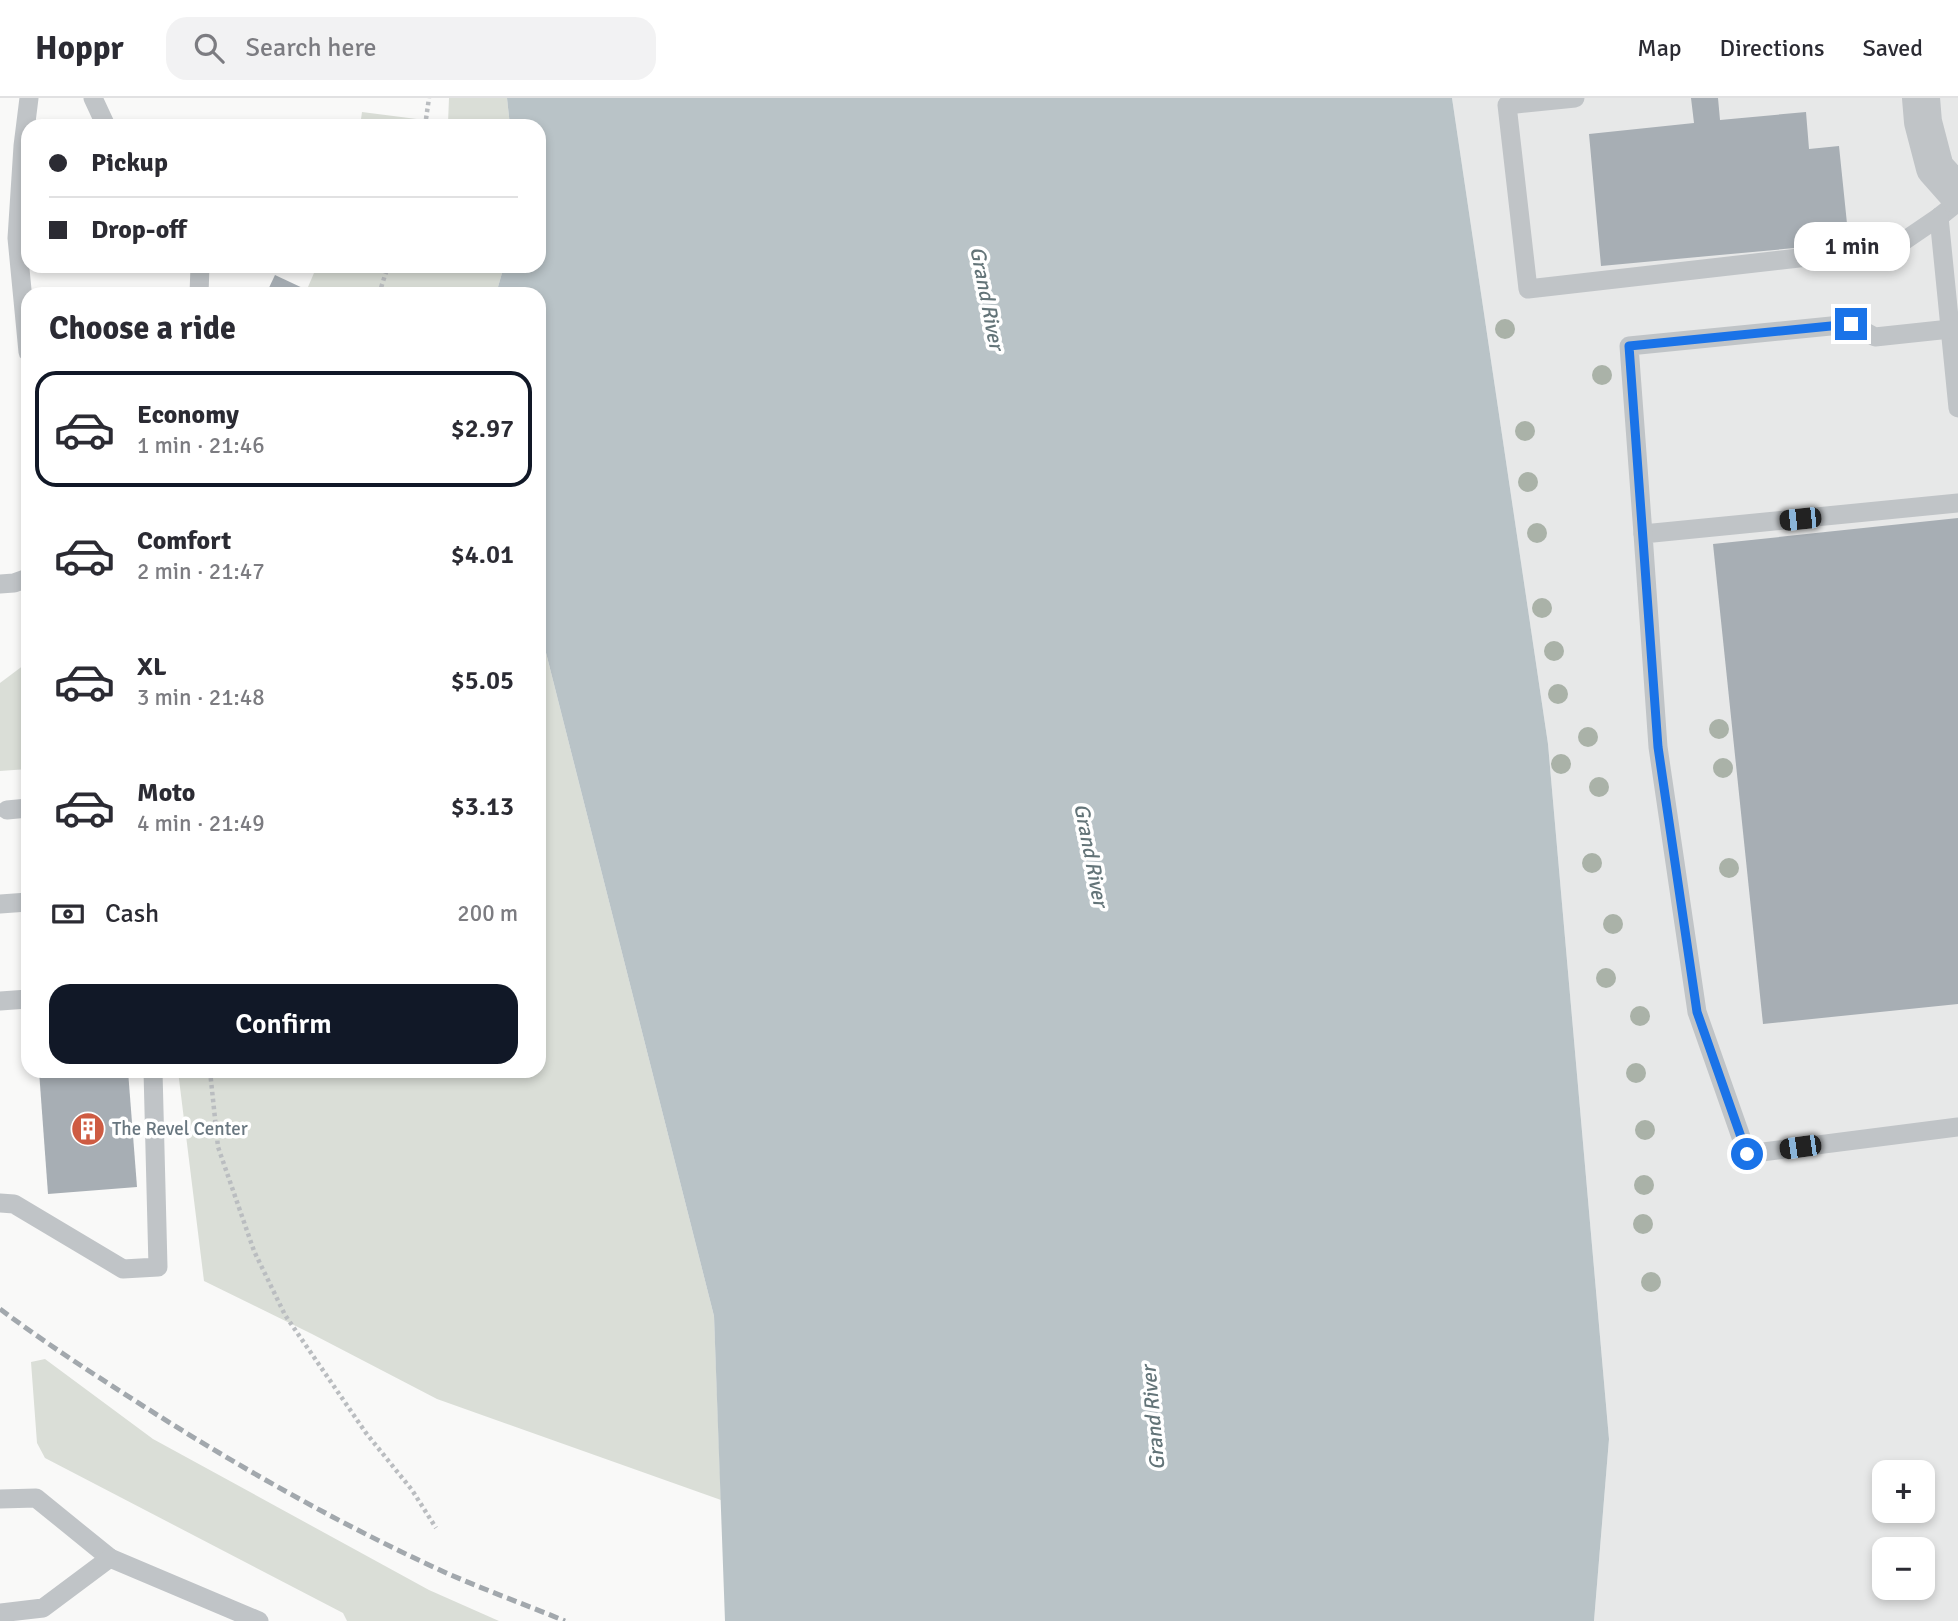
<!DOCTYPE html>
<meta charset="utf-8">
<style>
:root{--surface:#fff;--page:#f2f2f3;--text:#2b2b33;--muted:#7c7c81;--line:#e1e1e2;--accent:#111827}
body{margin:0;font-family:Signika,sans-serif;background:var(--page);color:var(--text);height:100vh;display:flex;flex-direction:column;font-size:26px;white-space:nowrap}
*{box-sizing:border-box;margin:0}
p{font-size:23px;color:var(--muted)}
.icon{flex:none;width:38px;height:38px;fill:none;stroke:currentColor;stroke-width:2;stroke-linecap:round;stroke-linejoin:round}
.map{position:relative;flex:1;overflow:hidden}
.drawer{position:absolute;left:21px;top:189px;width:525px;height:791px;display:flex;flex-direction:column;background:var(--surface);border-radius:21px;box-shadow:0 4px 10px #0003}
.drawer>*{flex:none}
.top-card{position:absolute;left:21px;top:21px;width:525px;height:154px;border-radius:21px;box-shadow:0 4px 10px #0003;display:grid;align-content:center;height:154px;padding:0 28px;background:var(--surface)}
.controls{position:absolute;left:1872px;top:1362px;display:grid;gap:14px}
.controls a{display:grid;place-items:center;width:63px;height:63px;border-radius:14px;background:var(--surface);box-shadow:0 4px 10px #0003;font-size:35px}
.end{position:absolute;width:32px;height:32px;margin:-16px;border:9px solid #1a73e8;background:#fff;box-shadow:0 0 0 4px #fff}
.from{border-radius:50%}
.bubble{position:absolute;height:49px;border-radius:21px;background:var(--surface);box-shadow:0 4px 10px #0003;font-size:23px;font-weight:600;line-height:49px;text-align:center}
.car{position:absolute;width:21px;height:42px;margin:-21px -10px;border-radius:9px;box-shadow:0 0 5px 2px #0007;background:linear-gradient(#222 24%,#8ab4d8 0 40%,#222 0 76%,#8ab4d8 0 86%,#222 0)}
.top-card b{display:flex;align-items:center;gap:24px;height:66px;font-size:26px}
.top-card b+b{border-top:2px solid var(--line)}
.top-card i{width:18px;height:18px;background:var(--text)}
ul{padding:0;list-style:none}
li{display:flex;align-items:center;gap:21px;height:116px;margin:0 14px 10px;padding:0 14px;border:4px solid transparent;border-radius:21px}
li div{flex:1}
li b{display:block;font-size:26px}
li em{font-style:normal;font-weight:600}
li.current{border-color:var(--accent)}
li>.icon{width:63px;height:63px;stroke-width:1.5}
h2{padding:0 28px;font-size:32px;line-height:84px}
.pay{display:flex;align-items:center;gap:18px;height:77px;padding:0 28px;font-size:26px}
.pay p{margin-inline-start:auto}
.action{display:flex;gap:14px;margin-top:auto;padding:14px 28px}
.action a{flex:1;height:80px;border-radius:21px;background:var(--accent);color:#fff;font-size:28px;font-weight:600;line-height:80px;text-align:center}
header{display:flex;align-items:center;gap:42px;box-sizing:border-box;height:98px;padding:0 35px;background:var(--surface);border-bottom:2px solid var(--line)}
header strong{font-size:33px}
nav{display:flex;gap:38px;margin-inline-start:auto;font-size:24px}
.search{width:490px;height:63px;background:var(--page);display:flex;align-items:center;gap:18px;box-sizing:border-box;padding:0 24px;border-radius:21px;color:var(--muted);font-size:26px}
.map>svg:first-child{display:block}
</style>
<header>
<strong>Hoppr</strong>
<div class="search"><svg class="icon" aria-label="search" viewBox="0 0 24 24"><circle cx="10" cy="10" r="6"/><path d="M15 15l6 6"/></svg>Search here</div>
<nav><a>Map</a><a>Directions</a><a>Saved</a></nav>
</header>
<div class="map">
<svg width="1958" height="1523" viewBox="0 0 1958 1523">
<rect width="100%" height="100%" fill="#f9f9f8"/>
<path fill="#e7e8e8" fill-rule="evenodd" d="M1452,0h506v1523h-364l15,-182 -61,-695zM1885,1374h38v38h-38zM1885,1451h38v38h-38z"/>
<g fill="#daded7">
<polygon points="449,0 507,0 510,28 360,28 362,14 448,25"/>
<polygon points="317,168 504,168 496,196 305,196"/>
<polygon points="539,527 714,1218 721,1402 437,1301 312,1236 204,1183 178,973 539,973"/>
<polygon points="28,564 28,671 0,673 0,585"/>
<polygon points="45,1261 153,1341 429,1492 499,1523 347,1523 343,1515 45,1360 37,1345 31,1264"/>
</g>
<polygon fill="#b9c3c7" points="507,0 1452,0 1548,646 1609,1341 1594,1523 725,1523 714,1218 539,527 539,196 496,196 504,168 539,168 539,28 510,28"/>
<g fill="#a7aeb4">
<polygon points="1691,0 1718,0 1720,22 1806,14 1809,51 1839,48 1849,145 1601,168 1589,36 1694,25"/>
<polygon points="275,177 307,192 305,196 266,196"/>
<polygon points="1958,420 1958,906 1763,926 1713,446"/>
<polygon points="39,973 128,973 137,1089 48,1096"/>
</g>
<g fill="none" stroke-linecap="round" stroke-linejoin="round">
<g stroke="#babdc0" stroke-width="4.5" stroke-dasharray="3.5 3.5" stroke-linecap="butt">
<polyline points="425,28 429,0"/>
<polyline points="379,196 388,168"/>
<polyline points="210,973 218,1049 254,1153 285,1217 366,1335 412,1392 436,1430"/>
</g>
<g stroke="#c0c4c7" stroke-width="19">
<polyline points="93,0 106,28"/>
<polyline points="1575,0 1507,7 1528,191 1895,149 1939,119 1958,104"/>
<polyline points="1939,119 1958,310"/>
<polyline points="199,196 200,168"/>
<polyline points="28,254 17,140 23,48 29,0"/>
<polyline points="1958,405 1643,436 1658,649 1697,914 1747,1056 1958,1029"/>
<polyline points="1643,436 1629,248 1851,226 1875,239 1950,231"/>
<polyline points="0,486 14,485 28,480"/>
<polyline points="7,712 28,710"/>
<polyline points="0,806 28,804"/>
<polyline points="0,903 28,901"/>
<polyline points="0,1105 14,1106 123,1171 158,1169 153,973"/>
<polyline points="0,1401 36,1400 110,1460"/>
<polyline points="0,1515 43,1510 110,1460 259,1523"/>
</g>
<polyline stroke="#c0c4c7" stroke-width="38" points="1921,0 1923,24 1935,70 1958,96"/>
<path stroke="#a2a8ad" stroke-width="5" stroke-dasharray="10 5" stroke-linecap="butt" d="M0,1211c40,30 81,57 123,84 102,66 208,127 319,178 40,18 82,33 123,50"/>
</g>
<g fill="#aab2a8">
<circle cx="1505" cy="231" r="10"/>
<circle cx="1602" cy="277" r="10"/>
<circle cx="1525" cy="333" r="10"/>
<circle cx="1528" cy="384" r="10"/>
<circle cx="1537" cy="435" r="10"/>
<circle cx="1542" cy="510" r="10"/>
<circle cx="1554" cy="553" r="10"/>
<circle cx="1558" cy="596" r="10"/>
<circle cx="1719" cy="631" r="10"/>
<circle cx="1588" cy="639" r="10"/>
<circle cx="1561" cy="666" r="10"/>
<circle cx="1723" cy="670" r="10"/>
<circle cx="1599" cy="689" r="10"/>
<circle cx="1592" cy="765" r="10"/>
<circle cx="1729" cy="770" r="10"/>
<circle cx="1613" cy="826" r="10"/>
<circle cx="1606" cy="880" r="10"/>
<circle cx="1640" cy="918" r="10"/>
<circle cx="1636" cy="975" r="10"/>
<circle cx="1645" cy="1032" r="10"/>
<circle cx="1644" cy="1087" r="10"/>
<circle cx="1643" cy="1126" r="10"/>
<circle cx="1651" cy="1184" r="10"/>
</g>
<g fill="none" stroke-linecap="round" stroke-linejoin="round">
<polyline stroke="#1a73e8" stroke-width="9" points="1747,1056 1697,914 1658,649 1629,248 1851,226"/>
</g>
<defs>
<g id="building-disc" transform="scale(1.75)"><circle r="9.5" fill="#ce5c43" stroke="#fff"/><path d="M-4-6H4V6H1V3H-1V6H-4ZM-2.5-4.3h1.7v1.8h-1.7ZM.8-4.3h1.7v1.8H.8ZM-2.5-1h1.7V.8h-1.7ZM.8-1h1.7V.8H.8Z" fill="#fff"/></g>
</defs>
<g fill-rule="evenodd">
<use href="#building-disc" x="88" y="1031"/>
</g>
<g text-anchor="middle" dominant-baseline="central" stroke-width="7" stroke-linejoin="round" paint-order="stroke">
<g font-size="19" fill="#68767f" stroke="#fff" text-anchor="start">
<text x="112" y="1031">The Revel Center</text>
</g>
<g font-size="21" font-style="italic" fill="#637478" stroke="#fff">
<text transform="translate(987 200) rotate(79)">Grand River</text>
<text transform="translate(1091 757) rotate(79)">Grand River</text>
<text transform="translate(1153 1320) rotate(-95)">Grand River</text>
</g>
</g>
</svg>
<div class="controls">
<a>+</a>
<a>−</a>
</div>
<i class="end from" style="left:1747px;top:1056px"></i>
<i class="end" style="left:1851px;top:226px"></i>
<div class="bubble" style="left:1794px;top:124px;width:116px">1 min</div>
<i class="car" style="left:1800px;top:421px;rotate:264deg"></i>
<i class="car" style="left:1800px;top:1049px;rotate:262deg"></i>
<div class="top-card">
<b><i class="from"></i>Pickup</b>
<b><i></i>Drop-off</b>
</div>
<section class="drawer">
<h2>Choose a ride</h2>
<ul>
<li class="current"><svg class="icon" aria-label="car" viewBox="0 0 24 24"><path d="M5 17H2v-5l4-1 3-4h7l3 4 3 1v5h-3M9 17h6M6 11h13"/><circle cx="7" cy="17" r="2"/><circle cx="17" cy="17" r="2"/></svg><div><b>Economy</b><p>1 min · 21:46</p></div><em>$2.97</em></li>
<li><svg class="icon" aria-label="car" viewBox="0 0 24 24"><path d="M5 17H2v-5l4-1 3-4h7l3 4 3 1v5h-3M9 17h6M6 11h13"/><circle cx="7" cy="17" r="2"/><circle cx="17" cy="17" r="2"/></svg><div><b>Comfort</b><p>2 min · 21:47</p></div><em>$4.01</em></li>
<li><svg class="icon" aria-label="car" viewBox="0 0 24 24"><path d="M5 17H2v-5l4-1 3-4h7l3 4 3 1v5h-3M9 17h6M6 11h13"/><circle cx="7" cy="17" r="2"/><circle cx="17" cy="17" r="2"/></svg><div><b>XL</b><p>3 min · 21:48</p></div><em>$5.05</em></li>
<li><svg class="icon" aria-label="car" viewBox="0 0 24 24"><path d="M5 17H2v-5l4-1 3-4h7l3 4 3 1v5h-3M9 17h6M6 11h13"/><circle cx="7" cy="17" r="2"/><circle cx="17" cy="17" r="2"/></svg><div><b>Moto</b><p>4 min · 21:49</p></div><em>$3.13</em></li>
</ul>
<div class="pay"><svg class="icon" aria-label="cash" viewBox="0 0 24 24"><path d="M3 7h18v10H3z"/><circle cx="12" cy="12" r="2"/></svg>Cash<p>200 m</p></div>
<div class="action"><a>Confirm</a></div>
</section>
</div>
